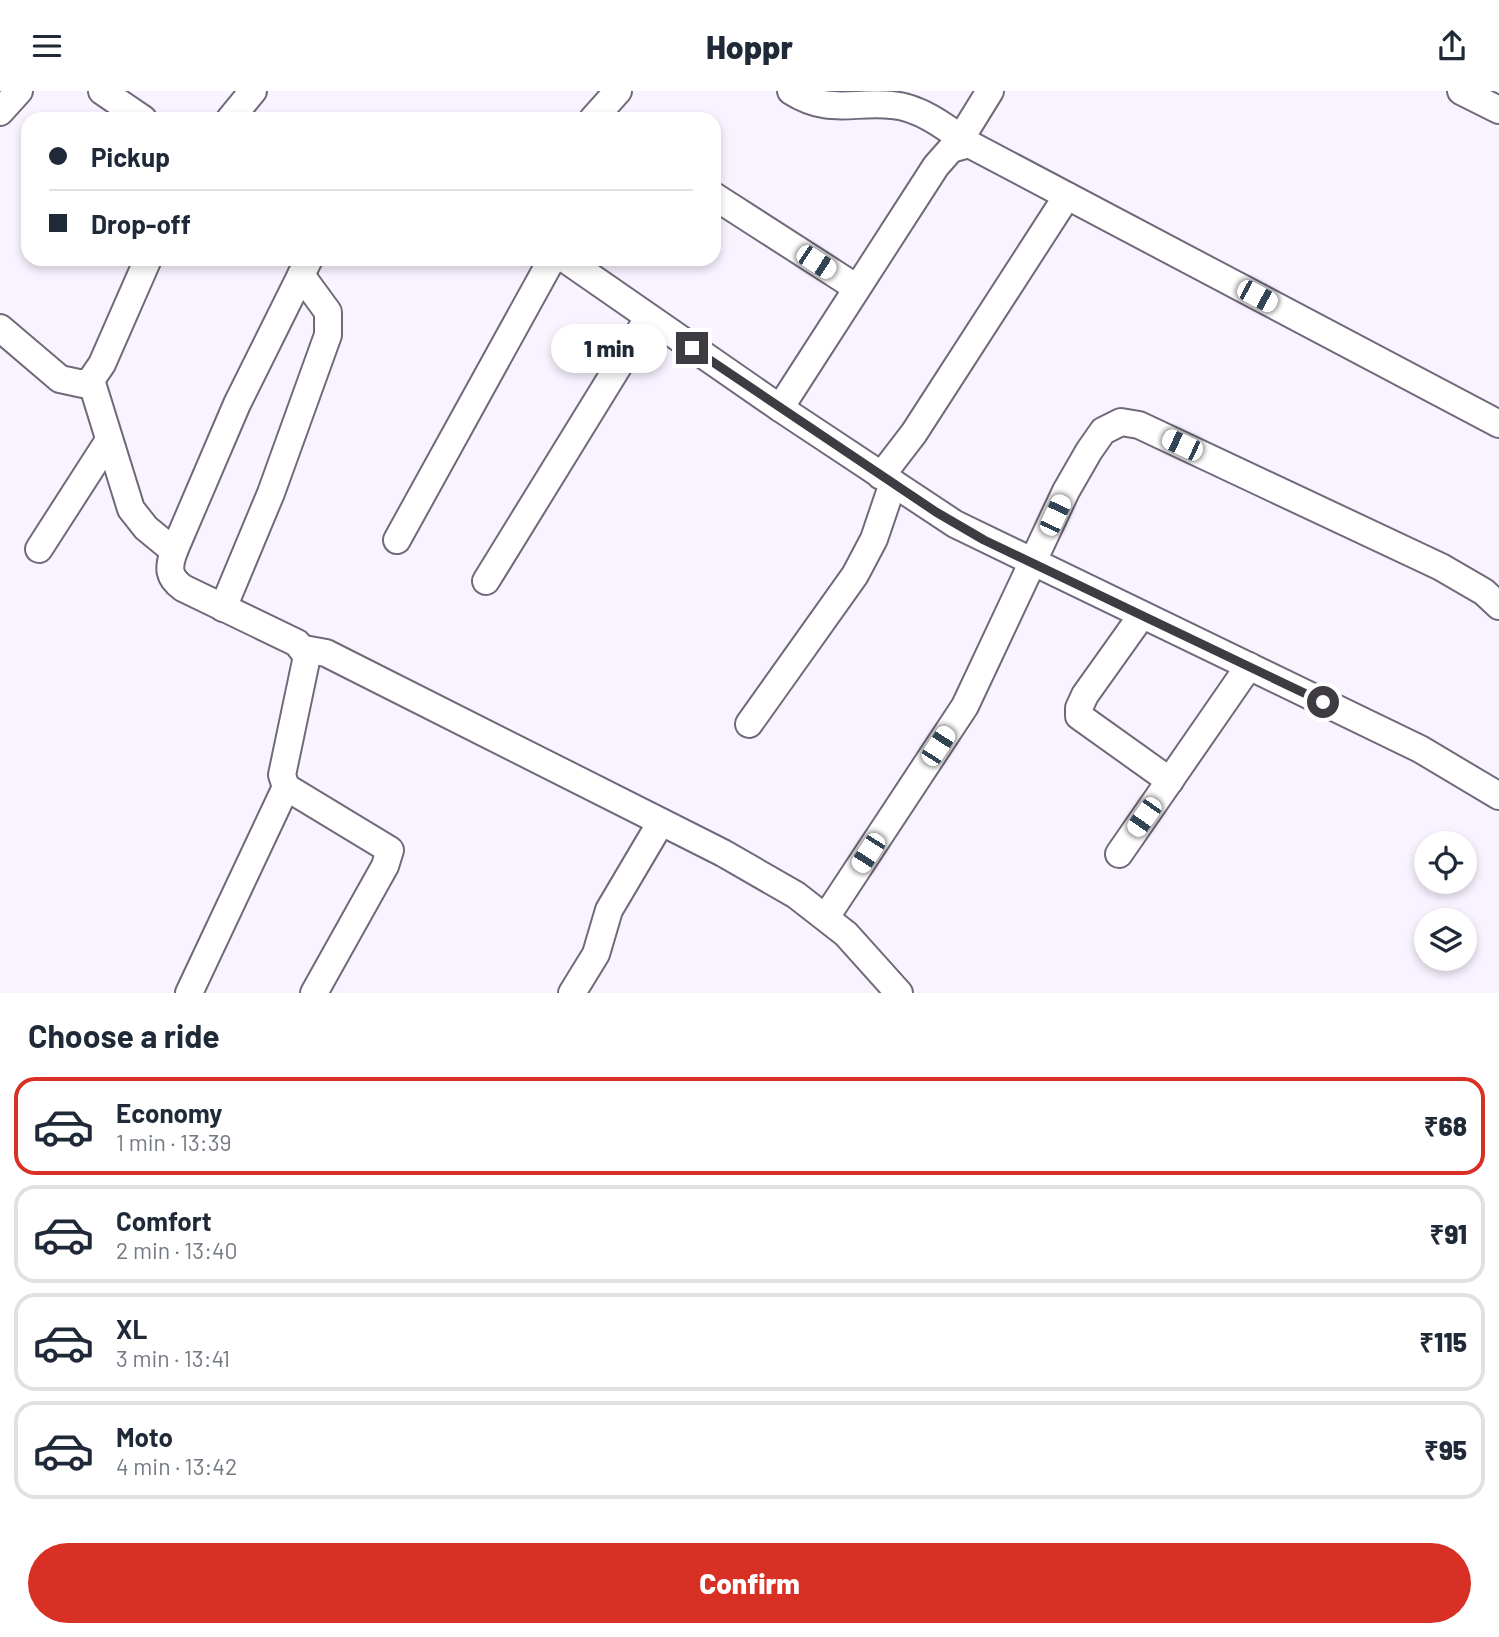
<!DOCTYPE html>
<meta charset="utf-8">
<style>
:root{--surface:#fff;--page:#f6f6f7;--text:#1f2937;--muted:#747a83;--line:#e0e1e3;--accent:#d93025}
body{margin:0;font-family:Barlow,sans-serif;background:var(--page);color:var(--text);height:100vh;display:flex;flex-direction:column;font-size:26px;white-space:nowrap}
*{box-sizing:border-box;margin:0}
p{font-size:23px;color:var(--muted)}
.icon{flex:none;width:38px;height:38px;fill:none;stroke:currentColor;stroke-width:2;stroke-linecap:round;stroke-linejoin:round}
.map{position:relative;height:902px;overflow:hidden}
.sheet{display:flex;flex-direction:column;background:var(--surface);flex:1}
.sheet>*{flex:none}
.top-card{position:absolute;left:21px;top:21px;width:700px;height:154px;border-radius:21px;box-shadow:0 4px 10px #0003;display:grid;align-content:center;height:154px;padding:0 28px;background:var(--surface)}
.controls{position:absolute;left:1414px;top:740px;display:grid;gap:14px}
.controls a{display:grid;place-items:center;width:63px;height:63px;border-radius:50%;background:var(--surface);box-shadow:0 4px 10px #0003;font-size:35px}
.end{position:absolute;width:32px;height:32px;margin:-16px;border:9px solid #3e3b43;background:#fff;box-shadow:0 0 0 4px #fff}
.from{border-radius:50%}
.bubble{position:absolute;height:49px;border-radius:24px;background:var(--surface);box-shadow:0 4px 10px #0003;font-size:23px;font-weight:800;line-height:49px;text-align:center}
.car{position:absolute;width:21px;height:42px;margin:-21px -10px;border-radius:9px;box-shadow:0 0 5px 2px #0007;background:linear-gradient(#fff 24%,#345 0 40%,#fff 0 76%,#345 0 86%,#fff 0)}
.top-card b{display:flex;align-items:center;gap:24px;height:66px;font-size:26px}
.top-card b+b{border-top:2px solid var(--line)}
.top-card i{width:18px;height:18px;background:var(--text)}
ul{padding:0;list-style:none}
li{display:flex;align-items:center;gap:21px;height:98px;margin:0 14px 10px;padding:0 14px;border:4px solid var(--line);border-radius:21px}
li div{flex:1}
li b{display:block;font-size:26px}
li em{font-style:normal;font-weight:800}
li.selected{border-color:var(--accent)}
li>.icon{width:63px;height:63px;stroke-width:1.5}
h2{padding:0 28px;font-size:32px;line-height:84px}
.button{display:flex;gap:14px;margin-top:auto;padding:14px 28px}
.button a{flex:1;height:80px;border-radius:42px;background:var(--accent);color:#fff;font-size:28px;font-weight:800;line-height:80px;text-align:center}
header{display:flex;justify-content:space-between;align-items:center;height:91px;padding:0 28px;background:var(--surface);font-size:32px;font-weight:800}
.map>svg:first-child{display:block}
</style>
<header><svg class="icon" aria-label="menu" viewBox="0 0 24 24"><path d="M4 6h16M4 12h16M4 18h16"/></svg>Hoppr<svg class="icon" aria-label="share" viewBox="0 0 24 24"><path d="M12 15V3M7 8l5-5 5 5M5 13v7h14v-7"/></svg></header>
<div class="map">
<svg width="1499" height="902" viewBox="0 0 1499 902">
<rect width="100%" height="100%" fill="#f8f3ff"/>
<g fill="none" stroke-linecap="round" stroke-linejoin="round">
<g stroke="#71697a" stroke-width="30">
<g id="street">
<polyline points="102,0 143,28"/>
<path d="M791,0c38,24 61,10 101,14 28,2 55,23 77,39"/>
<polyline points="1461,0 1499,19"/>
<polyline points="0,21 19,0"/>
<polyline points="230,28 253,0"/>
<polyline points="593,28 618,0"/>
<polyline points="961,47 990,0"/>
<polyline points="714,105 857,197"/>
<path d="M309,168l-72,145 -63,147c-6,17 -6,26 9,37l114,55 10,13 -25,119 4,12 104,63 -5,16 -71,127"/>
<polyline points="565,168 780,317 955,433 1420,658 1499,705"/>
<polyline points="0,237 60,288 83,293 91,289 102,273 148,168"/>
<polyline points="91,289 131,418 146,437 174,460"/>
<polyline points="780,317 936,75 951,58 969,53 1499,333"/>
<polyline points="881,385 914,342 1067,105"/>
<polyline points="397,449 552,168"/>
<polyline points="39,458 109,349"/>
<polyline points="486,490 648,227"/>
<polyline points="223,517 271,402 328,244 328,221 301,184"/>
<polyline points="1142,524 1085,604 1079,617 1079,625 1170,690"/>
<polyline points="304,558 326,562 723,762 796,804 846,843 899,902"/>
<polyline points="749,633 855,484 874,448 893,392"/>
<polyline points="1119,763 1249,575"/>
<polyline points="826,826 965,615 1066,400 1089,360 1103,340 1121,331 1139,334 1441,476 1484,501 1499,515"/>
<polyline points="189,902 286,696"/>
<polyline points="572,902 596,863 609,819 661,731"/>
</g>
</g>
<use href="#street" stroke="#fff" stroke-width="26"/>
</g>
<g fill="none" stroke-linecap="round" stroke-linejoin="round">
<polyline stroke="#3e3b43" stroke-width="9" points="692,257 936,421 984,449 1323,611"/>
</g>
</svg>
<div class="controls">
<a><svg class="icon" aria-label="locate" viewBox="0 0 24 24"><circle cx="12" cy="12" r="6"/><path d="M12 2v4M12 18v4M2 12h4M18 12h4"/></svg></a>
<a><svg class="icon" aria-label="layers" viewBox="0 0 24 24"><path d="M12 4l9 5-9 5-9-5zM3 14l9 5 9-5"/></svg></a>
</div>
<i class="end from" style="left:1323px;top:611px"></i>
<i class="end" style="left:692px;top:257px"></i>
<div class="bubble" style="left:551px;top:233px;width:116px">1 min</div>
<i class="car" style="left:816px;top:171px;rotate:123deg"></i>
<i class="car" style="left:1257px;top:205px;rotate:118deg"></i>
<i class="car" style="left:1182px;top:354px;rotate:295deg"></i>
<i class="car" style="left:1055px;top:424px;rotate:25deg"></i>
<i class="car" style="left:938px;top:655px;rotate:33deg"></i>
<i class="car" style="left:1144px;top:726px;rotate:215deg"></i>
<i class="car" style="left:868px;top:762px;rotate:213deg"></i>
<div class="top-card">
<b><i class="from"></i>Pickup</b>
<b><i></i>Drop-off</b>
</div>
</div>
<section class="sheet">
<h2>Choose a ride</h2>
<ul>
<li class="selected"><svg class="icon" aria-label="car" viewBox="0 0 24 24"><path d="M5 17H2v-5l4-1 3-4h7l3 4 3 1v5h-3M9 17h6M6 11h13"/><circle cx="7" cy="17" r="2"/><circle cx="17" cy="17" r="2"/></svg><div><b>Economy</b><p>1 min · 13:39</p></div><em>₹68</em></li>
<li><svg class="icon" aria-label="car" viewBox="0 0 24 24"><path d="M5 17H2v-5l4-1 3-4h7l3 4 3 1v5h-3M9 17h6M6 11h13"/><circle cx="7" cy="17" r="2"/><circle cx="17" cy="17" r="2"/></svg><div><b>Comfort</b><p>2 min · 13:40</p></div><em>₹91</em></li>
<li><svg class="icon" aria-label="car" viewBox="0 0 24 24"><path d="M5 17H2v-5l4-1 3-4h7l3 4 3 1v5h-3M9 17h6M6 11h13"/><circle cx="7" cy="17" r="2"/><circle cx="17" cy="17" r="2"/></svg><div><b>XL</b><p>3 min · 13:41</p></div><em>₹115</em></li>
<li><svg class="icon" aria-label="car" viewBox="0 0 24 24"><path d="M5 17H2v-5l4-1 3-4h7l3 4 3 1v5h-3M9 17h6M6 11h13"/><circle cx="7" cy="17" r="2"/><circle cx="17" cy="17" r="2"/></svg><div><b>Moto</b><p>4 min · 13:42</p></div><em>₹95</em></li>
</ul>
<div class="button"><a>Confirm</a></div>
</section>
